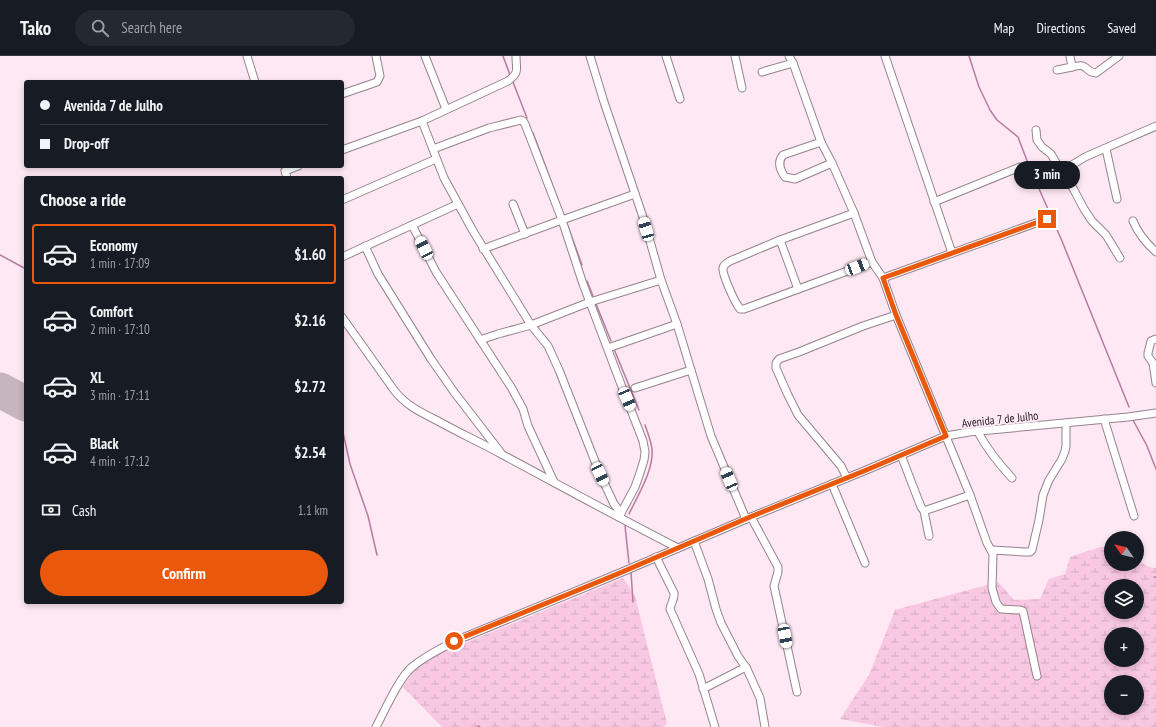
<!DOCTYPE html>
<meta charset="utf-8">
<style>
:root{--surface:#171b24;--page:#242831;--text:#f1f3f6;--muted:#9ea1a6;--line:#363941;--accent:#ea580c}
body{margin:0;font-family:"PT Sans Narrow",sans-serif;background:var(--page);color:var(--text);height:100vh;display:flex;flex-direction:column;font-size:15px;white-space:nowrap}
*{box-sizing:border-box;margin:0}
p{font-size:13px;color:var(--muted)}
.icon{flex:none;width:22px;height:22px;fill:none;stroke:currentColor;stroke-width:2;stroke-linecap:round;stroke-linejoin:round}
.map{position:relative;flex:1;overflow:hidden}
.side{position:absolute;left:24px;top:120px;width:320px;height:428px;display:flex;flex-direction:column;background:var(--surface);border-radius:4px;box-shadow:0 2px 6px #0003}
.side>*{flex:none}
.banner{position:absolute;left:24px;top:24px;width:320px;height:88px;border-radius:4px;box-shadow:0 2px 6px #0003;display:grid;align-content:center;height:88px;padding:0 16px;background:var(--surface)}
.needle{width:26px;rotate:304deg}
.tools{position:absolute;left:1104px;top:475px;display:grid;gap:8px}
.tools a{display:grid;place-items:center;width:40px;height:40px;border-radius:50%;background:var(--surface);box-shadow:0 2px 6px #0003;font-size:20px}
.end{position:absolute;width:18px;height:18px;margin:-9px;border:5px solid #ea580c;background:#fff;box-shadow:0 0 0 2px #fff}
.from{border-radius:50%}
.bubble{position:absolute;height:28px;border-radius:14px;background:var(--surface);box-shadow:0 2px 6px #0003;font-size:13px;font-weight:700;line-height:28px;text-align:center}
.car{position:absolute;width:12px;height:24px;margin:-12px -6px;border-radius:5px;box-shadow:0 0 3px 1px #0007;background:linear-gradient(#fff 24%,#345 0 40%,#fff 0 76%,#345 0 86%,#fff 0)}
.banner b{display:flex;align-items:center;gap:14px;height:38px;font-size:15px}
.banner b+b{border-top:1px solid var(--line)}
.banner i{width:10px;height:10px;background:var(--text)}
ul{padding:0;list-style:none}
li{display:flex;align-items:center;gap:12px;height:60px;margin:0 8px 6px;padding:0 8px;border:2px solid transparent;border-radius:4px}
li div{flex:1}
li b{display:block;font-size:15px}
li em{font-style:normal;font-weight:700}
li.selected{border-color:var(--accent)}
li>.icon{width:36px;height:36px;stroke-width:1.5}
h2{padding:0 16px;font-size:18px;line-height:48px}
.pay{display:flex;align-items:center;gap:10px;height:44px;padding:0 16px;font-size:15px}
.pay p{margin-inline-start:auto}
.button{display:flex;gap:8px;margin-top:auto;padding:8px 16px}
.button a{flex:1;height:46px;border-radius:24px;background:var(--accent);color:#fff;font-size:16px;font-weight:700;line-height:46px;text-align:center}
header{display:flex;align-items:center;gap:24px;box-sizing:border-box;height:56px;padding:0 20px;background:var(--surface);border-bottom:1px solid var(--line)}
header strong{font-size:19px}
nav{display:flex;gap:22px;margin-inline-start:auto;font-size:14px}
.search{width:280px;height:36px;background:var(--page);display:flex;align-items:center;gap:10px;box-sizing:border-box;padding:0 14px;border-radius:22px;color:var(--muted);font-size:15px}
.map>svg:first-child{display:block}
</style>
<header>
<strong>Tako</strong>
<div class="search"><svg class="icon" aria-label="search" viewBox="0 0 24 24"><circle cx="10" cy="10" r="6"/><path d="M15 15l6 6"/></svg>Search here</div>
<nav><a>Map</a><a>Directions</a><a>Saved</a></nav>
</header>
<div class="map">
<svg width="1156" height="671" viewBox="0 0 1156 671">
<defs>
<pattern id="wetland-marsh" width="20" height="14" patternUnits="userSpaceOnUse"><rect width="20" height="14" fill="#f8c7e1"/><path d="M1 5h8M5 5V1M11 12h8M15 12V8" fill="none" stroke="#d5abc1"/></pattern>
</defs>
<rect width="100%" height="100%" fill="#fde8f3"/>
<g fill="url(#wetland-marsh)" fill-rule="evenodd">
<path d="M1100,491h11v17h26v-7c5,7 11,11 19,11v159h-272l-44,-8 29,-44 26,-65 103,-28 16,18 26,-1 9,-20 16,-5 5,-17zM1111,530h26v26h-26zM1111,578h26v26h-26zM1111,626h26v26h-26z"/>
<polygon points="623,522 635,540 667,668 663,671 442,671 403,631 414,614 441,597"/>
</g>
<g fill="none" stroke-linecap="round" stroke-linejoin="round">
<g stroke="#b97b9e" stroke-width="1.5">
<polyline points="503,0 510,19"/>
<polyline points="969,0 979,31 990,54 997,64 1018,81 1029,110 1062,185 1129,351"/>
<polyline points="513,26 527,62"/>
<polyline points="533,77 563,157"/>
<polyline points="566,165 582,209"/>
<polyline points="0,199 26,213"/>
<polyline points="587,225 593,240"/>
<polyline points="596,248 611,285"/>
<polyline points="614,293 639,354"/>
<polyline points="1133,364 1147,390 1156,413"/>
<polyline points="342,372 350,408 368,460 377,499"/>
<path d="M629,458c9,-19 25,-44 23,-65 -1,-8 -4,-16 -7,-24"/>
<polyline points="625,470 629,507"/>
<polyline points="631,516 633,546"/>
<polyline points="1154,521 1156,521"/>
<polyline points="478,670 480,671"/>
</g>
<polyline stroke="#c6b4be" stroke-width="35" points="0,334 26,348"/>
<g stroke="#95838d" stroke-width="9">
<g id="minor">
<polyline points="247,0 255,26"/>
<polyline points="425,0 446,53"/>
<polyline points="590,0 604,46 644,164 661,224 677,268 711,380 746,463"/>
<polyline points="666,0 680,43"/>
<polyline points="735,0 742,32"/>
<polyline points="789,0 793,7 821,86 832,107 854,157 872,206 883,222"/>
<polyline points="885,0 952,197"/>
<path d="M1070,0l2,11c18,-5 11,5 24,6l23,-17"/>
<polyline points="1057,14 1072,11"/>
<polyline points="762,16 793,7"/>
<polyline points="342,38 377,26 380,20 376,0"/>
<polyline points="422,65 444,122 473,175 531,269 548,290 559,314 600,418 614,448 621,457"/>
<polyline points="1036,74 1037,84 1042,91 1051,98 1058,110 1062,114 1072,109 1085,101 1156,70"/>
<path d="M821,86l-38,13c-6,7 -3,15 2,22l10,2 37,-16"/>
<polyline points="433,93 489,72 521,64 523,65 525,68 562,164 583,228 622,331 643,385 645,396 644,404 640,417 635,431 619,461"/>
<polyline points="1106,93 1117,143"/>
<path d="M342,94l80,-29 86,-40c12,-9 8,-11 8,-25"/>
<polyline points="1062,114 1074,134 1084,153 1092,165 1106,179 1120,202"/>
<polyline points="287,122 285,115 298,110"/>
<polyline points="342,144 436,103"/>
<polyline points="934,146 1020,111"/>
<polyline points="513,148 525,178"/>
<path d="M854,157l-74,27 -50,21c-3,2 -6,3 -7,7 -1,6 11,32 15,38l2,3h4l128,-47"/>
<path d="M1133,165c5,12 13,22 23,31"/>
<polyline points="412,169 436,216 511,331 523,353 528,370 554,426"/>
<polyline points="780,184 798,233"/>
<polyline points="365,190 378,218 431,303 454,336 501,397"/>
<polyline points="483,193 562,164 635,138"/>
<polyline points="342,201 458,148"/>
<path d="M342,261l52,73c11,15 28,23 44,31 21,12 44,22 65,34 58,31 116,63 175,93"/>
<polyline points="1156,283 1151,285 1148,297 1148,300 1153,307 1156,327"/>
<polyline points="480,284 498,278 531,269 590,246 661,224"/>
<polyline points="608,292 677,268"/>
<polyline points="635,332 691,314"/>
<polyline points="1104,363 1134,460"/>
<path d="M978,376c9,17 21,32 34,46"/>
<polyline points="901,399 921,451 924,455 929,480"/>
<polyline points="847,422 841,410 798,359 787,337 776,312 776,307 779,303 799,296 863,270 896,259"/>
<polyline points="832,428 865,507"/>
<polyline points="924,455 970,439"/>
<polyline points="751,461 778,511 778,516 774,530 797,636"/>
<polyline points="694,485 708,523 716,553 721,567 738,600 747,613 760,642 765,671"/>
<polyline points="992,494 1025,496 1030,496 1032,494 1039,464 1043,439 1049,424 1062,403 1065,395 1066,390 1066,367"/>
<path d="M656,501l18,36c1,5 -3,10 -4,16l29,65 16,53"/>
<polyline points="1037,620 1023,555 1020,554 1001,553 996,546 992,532 993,498 987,487 970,439 896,259 883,222 1047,163"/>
<polyline points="703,633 746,611"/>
<path d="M376,671c9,-17 23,-49 36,-60 13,-11 28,-18 43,-26l160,-66 136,-58 113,-46 77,-33 5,-2 23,-4 159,-15 28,-4"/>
</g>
</g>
<use href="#minor" stroke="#fff" stroke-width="7"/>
</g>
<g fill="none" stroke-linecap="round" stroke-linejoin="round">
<polyline stroke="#ea580c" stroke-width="5" points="454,585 615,519 750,461 864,415 946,380 896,259 883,222 1047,163"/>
</g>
<g text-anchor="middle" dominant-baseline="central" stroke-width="4" stroke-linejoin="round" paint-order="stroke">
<g font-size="12" fill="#2a2327" stroke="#fde8f3">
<text transform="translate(1000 363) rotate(-6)">Avenida 7 de Julho</text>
</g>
</g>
</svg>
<div class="tools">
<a><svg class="needle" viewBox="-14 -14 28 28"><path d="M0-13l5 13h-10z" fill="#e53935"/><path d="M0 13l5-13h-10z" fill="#9ea1a6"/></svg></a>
<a><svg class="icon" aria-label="layers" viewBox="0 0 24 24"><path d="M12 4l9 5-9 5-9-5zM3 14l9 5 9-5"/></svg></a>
<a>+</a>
<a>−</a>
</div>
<i class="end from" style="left:454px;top:585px"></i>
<i class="end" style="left:1047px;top:163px"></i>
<div class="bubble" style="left:1014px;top:105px;width:66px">3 min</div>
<i class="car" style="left:646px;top:173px;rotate:344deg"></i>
<i class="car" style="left:424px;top:192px;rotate:333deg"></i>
<i class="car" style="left:857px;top:211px;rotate:69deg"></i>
<i class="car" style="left:627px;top:343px;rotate:157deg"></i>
<i class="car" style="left:600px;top:418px;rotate:154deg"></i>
<i class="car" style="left:729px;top:423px;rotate:337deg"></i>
<i class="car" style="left:785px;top:580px;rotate:169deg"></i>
<div class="banner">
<b><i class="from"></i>Avenida 7 de Julho</b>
<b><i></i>Drop-off</b>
</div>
<section class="side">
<h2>Choose a ride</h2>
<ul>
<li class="selected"><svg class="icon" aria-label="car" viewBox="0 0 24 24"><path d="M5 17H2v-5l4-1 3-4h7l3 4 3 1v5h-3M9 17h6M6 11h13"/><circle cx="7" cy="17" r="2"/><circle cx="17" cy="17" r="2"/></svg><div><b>Economy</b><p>1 min · 17:09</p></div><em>$1.60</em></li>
<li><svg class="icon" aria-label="car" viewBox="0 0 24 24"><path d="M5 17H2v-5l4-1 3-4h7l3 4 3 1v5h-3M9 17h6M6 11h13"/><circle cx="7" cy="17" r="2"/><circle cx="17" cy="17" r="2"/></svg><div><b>Comfort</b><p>2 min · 17:10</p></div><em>$2.16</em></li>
<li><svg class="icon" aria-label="car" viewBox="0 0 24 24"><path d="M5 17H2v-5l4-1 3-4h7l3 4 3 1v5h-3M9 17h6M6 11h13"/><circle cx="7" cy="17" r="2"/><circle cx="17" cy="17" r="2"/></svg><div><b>XL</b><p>3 min · 17:11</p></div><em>$2.72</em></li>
<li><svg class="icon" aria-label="car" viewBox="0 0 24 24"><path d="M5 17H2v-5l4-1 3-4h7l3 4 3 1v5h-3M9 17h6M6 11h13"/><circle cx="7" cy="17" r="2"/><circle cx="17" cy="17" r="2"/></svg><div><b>Black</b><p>4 min · 17:12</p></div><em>$2.54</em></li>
</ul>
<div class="pay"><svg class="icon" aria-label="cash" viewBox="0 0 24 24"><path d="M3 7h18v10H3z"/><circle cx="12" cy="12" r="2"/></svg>Cash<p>1.1 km</p></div>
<div class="button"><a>Confirm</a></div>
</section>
</div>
